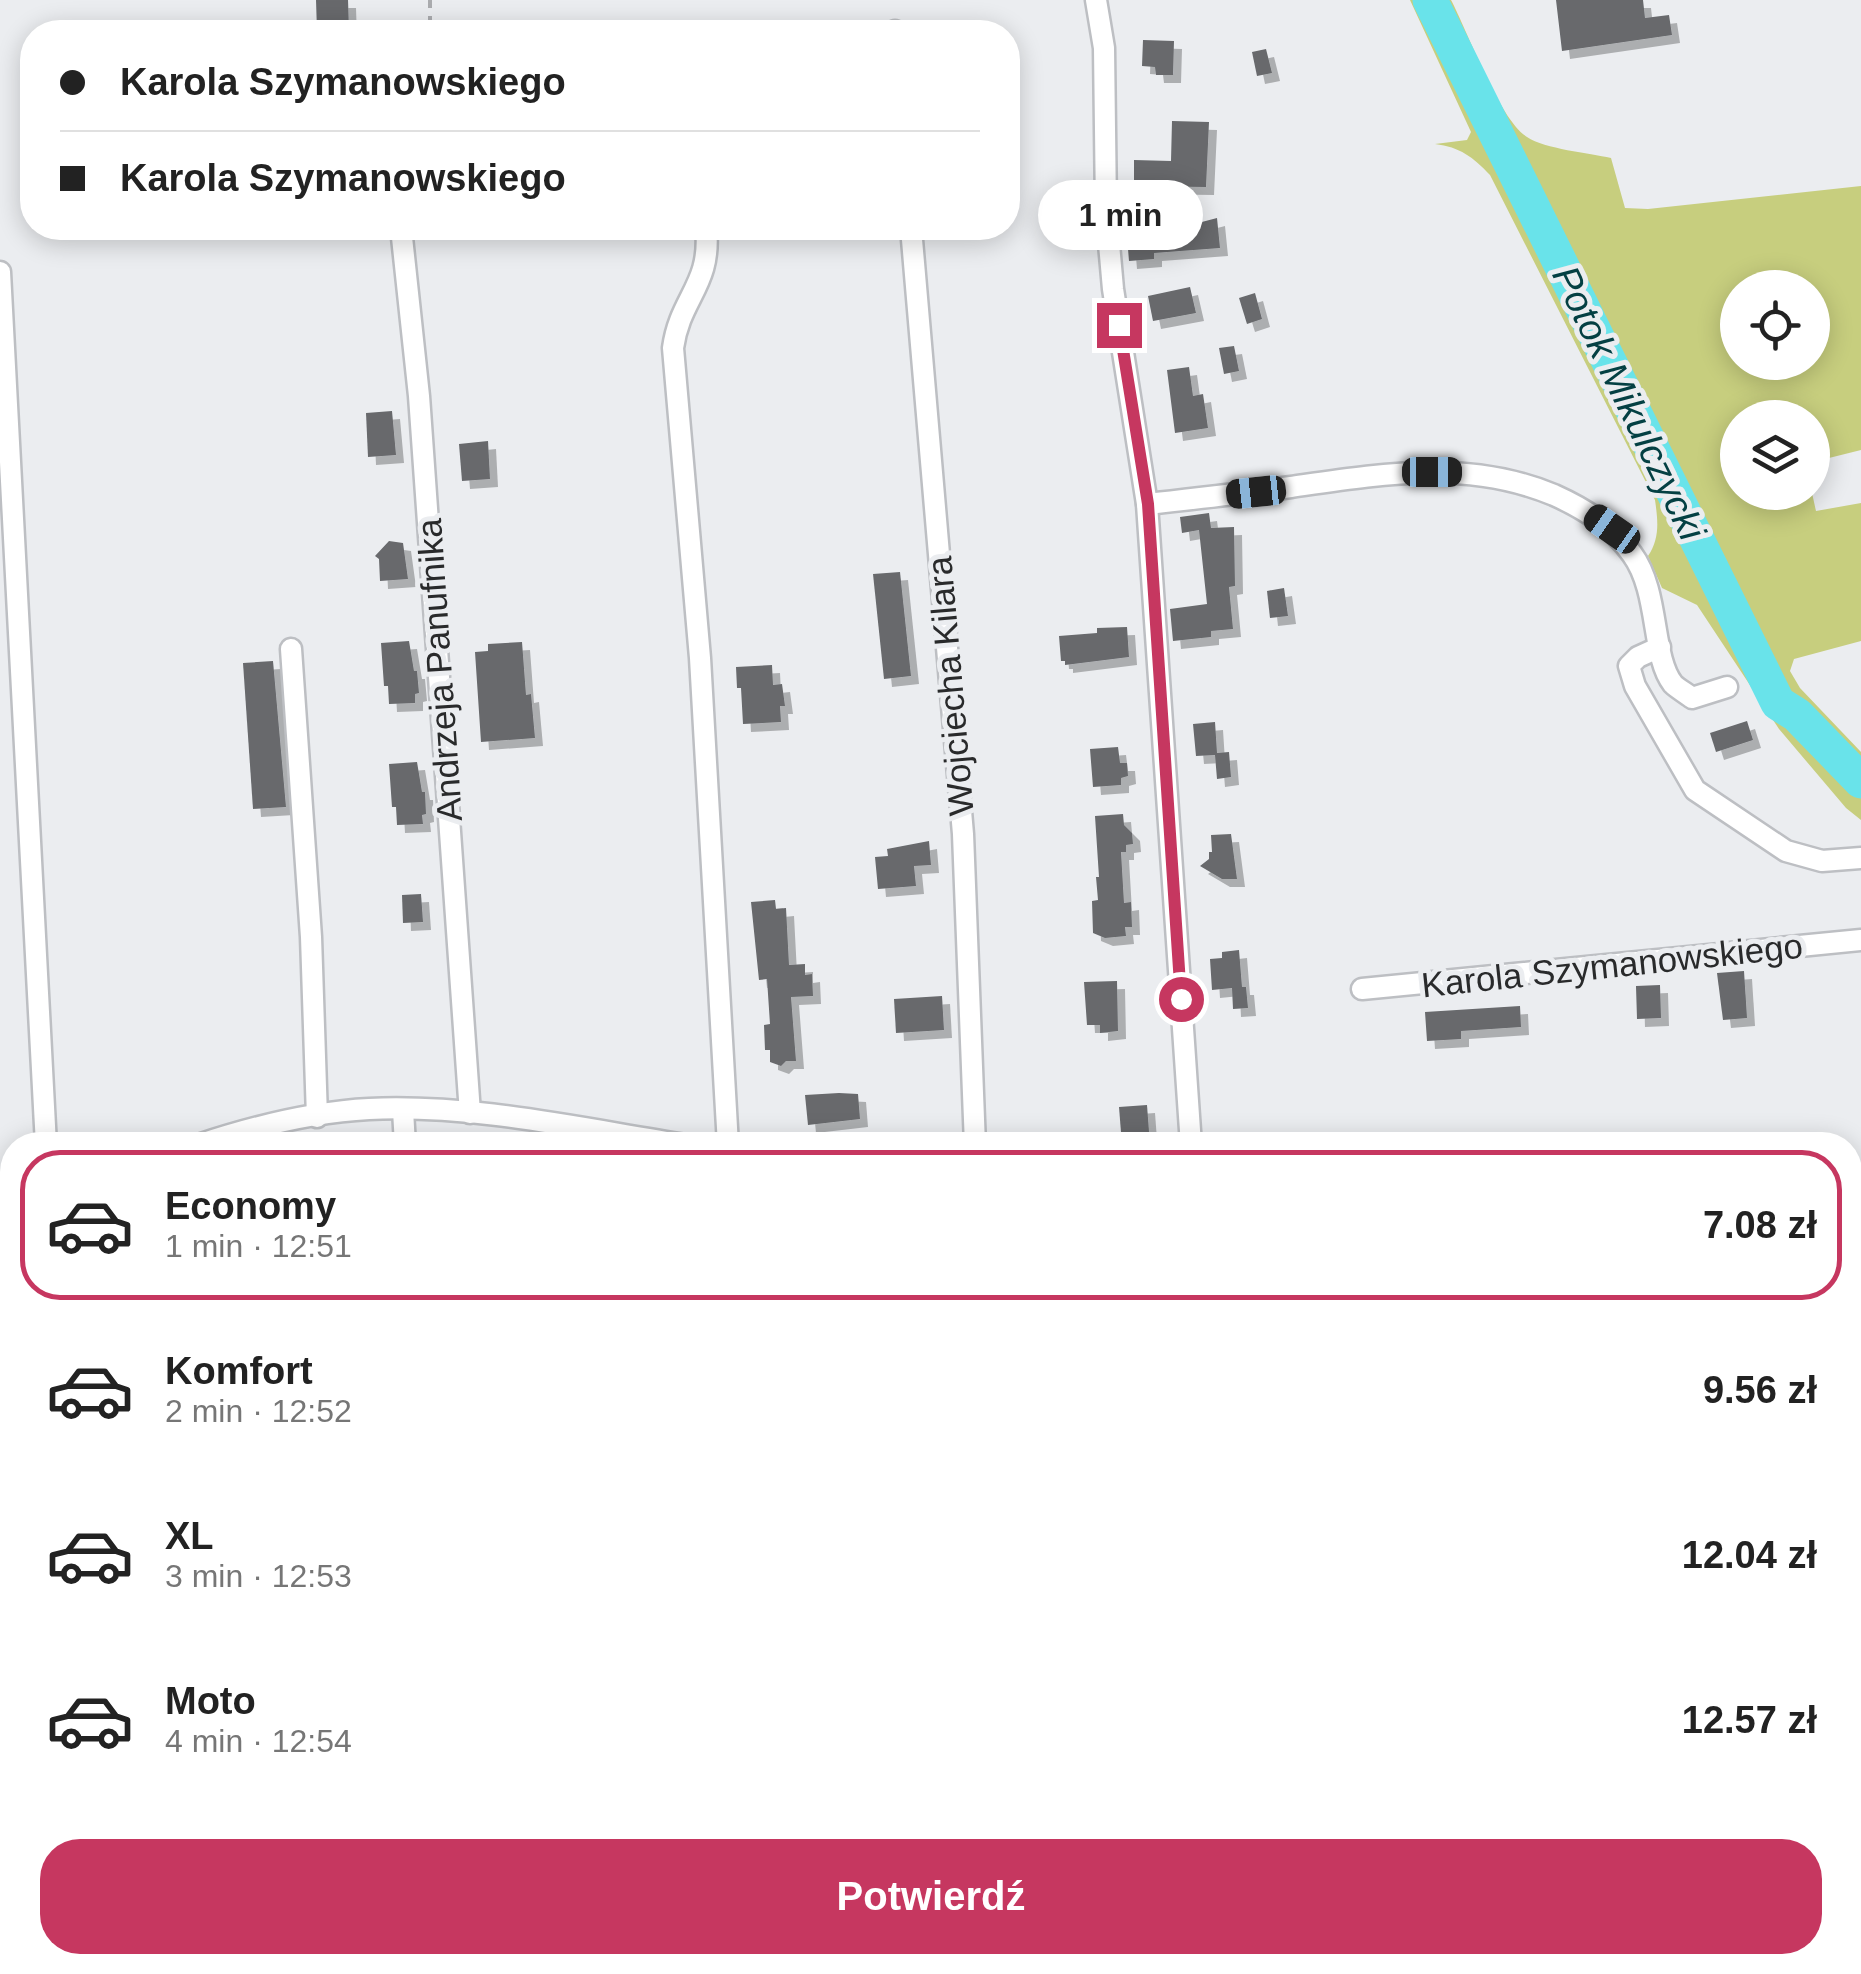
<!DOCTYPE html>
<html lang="pl">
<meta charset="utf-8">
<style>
:root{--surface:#fff;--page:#f2f2f2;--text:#222;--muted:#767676;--line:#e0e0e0;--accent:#c63760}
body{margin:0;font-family:Helvetica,sans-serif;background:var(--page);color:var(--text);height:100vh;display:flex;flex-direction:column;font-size:38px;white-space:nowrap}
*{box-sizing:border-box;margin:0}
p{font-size:32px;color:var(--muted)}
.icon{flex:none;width:55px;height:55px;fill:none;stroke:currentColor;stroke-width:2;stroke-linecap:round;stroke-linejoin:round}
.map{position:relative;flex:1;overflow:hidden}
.panel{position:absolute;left:0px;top:1132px;width:1862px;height:842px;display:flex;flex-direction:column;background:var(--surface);border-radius:40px 40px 0 0;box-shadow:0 5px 25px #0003}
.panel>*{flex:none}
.banner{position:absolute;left:20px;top:20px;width:1000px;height:220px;border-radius:40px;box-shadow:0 5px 25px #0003;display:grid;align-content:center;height:220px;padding:0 40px;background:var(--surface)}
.controls{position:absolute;left:1720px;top:270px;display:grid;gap:20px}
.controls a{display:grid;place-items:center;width:110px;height:110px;border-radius:50%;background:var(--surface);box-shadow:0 5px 25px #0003;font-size:50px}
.end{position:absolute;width:45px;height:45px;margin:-22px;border:12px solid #c63760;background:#fff;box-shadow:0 0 0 5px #fff}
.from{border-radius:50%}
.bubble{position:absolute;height:70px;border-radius:35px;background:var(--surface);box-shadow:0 5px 25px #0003;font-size:32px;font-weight:700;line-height:70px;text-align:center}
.car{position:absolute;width:30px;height:60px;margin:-30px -15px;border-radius:12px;box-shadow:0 0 8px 2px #0007;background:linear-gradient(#222 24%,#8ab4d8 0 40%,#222 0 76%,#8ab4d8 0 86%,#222 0)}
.banner b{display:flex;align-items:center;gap:35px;height:95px;font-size:38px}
.banner b+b{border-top:2px solid var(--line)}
.banner i{width:25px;height:25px;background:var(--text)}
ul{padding:18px 0 0;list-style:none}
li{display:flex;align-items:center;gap:30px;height:150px;margin:0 20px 15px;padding:0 20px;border:5px solid transparent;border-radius:40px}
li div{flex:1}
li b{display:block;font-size:38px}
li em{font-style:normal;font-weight:700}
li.selected{border-color:var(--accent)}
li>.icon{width:90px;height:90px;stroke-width:1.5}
.action{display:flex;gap:20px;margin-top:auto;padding:20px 40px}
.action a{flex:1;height:115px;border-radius:40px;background:var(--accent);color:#fff;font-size:40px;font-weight:700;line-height:115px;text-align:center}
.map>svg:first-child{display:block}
</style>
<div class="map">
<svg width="1861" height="1974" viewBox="0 0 1861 1974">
<defs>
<filter id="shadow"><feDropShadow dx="8" dy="8" stdDeviation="0" flood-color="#0004"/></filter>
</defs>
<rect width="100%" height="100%" fill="#ebedf0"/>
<g fill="#c7ce7e" fill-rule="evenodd">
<path d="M1410,0h41c17,32 48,119 76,137 18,12 62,16 84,21l14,50 23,1 213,-23v264l-48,12 -1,-44h-74v74l74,1 4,18 45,-8v138l-67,18 -4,12 10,17 61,64v68l-15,-12 -67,-79 -82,-124 -35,-17 -14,-32c12,-18 10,-35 7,-56l-165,-325c-17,-18 -30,-28 -55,-31l32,-4 4,-8zM1738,288h74v74h-74z"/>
<polygon points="1317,1962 1318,1974 740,1974 740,1963"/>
</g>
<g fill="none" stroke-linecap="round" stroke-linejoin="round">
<polyline stroke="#69e3ea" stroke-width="35" points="1430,0 1778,703 1797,715 1861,781"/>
</g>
<g fill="#67696c" filter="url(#shadow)">
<polygon points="316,0 348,0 349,32 317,32"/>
<polygon points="1556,0 1643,0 1645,18 1669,15 1672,35 1562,51"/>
<polygon points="1143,40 1174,41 1173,75 1156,75 1155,67 1142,66"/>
<polygon points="1266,49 1272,73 1257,76 1252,52"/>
<polygon points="1172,121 1209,122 1206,187 1134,186 1134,160 1171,161"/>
<polygon points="1217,218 1220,248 1154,253 1154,259 1129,261 1127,237 1198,232 1198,223"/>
<polygon points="1190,287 1196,313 1153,321 1148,296"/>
<polygon points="1255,293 1262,319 1247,324 1239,298"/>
<polygon points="1234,346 1239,371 1224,374 1219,348"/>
<polygon points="1189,367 1193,396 1203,394 1208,428 1175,433 1167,370"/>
<polygon points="392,411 396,455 368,457 366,413"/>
<polygon points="488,441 490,479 462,481 459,444"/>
<polygon points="1209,513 1211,528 1234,527 1235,586 1229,587 1233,629 1211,631 1211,637 1173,641 1170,609 1207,604 1199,530 1182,533 1180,517"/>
<polygon points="389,541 403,543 408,579 380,581 379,559 375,556"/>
<polygon points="900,572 911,676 884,679 873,574"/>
<polygon points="1284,588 1288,616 1270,618 1267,591"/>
<polygon points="1127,627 1129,657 1065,665 1065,661 1061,661 1059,636 1097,633 1097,628"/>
<polygon points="409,641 414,671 417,671 419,693 415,694 415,703 389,704 388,686 384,686 381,643"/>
<polygon points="522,642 526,695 531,694 535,738 481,742 475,652 488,651 488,644"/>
<polygon points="273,661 286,807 253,809 243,663"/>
<polygon points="772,665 773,685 782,684 785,706 780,706 781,722 743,724 741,688 737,688 736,667"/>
<polygon points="1747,721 1753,740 1716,752 1710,733"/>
<polygon points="1215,722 1217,753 1229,752 1231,777 1217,779 1215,755 1196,756 1193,724"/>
<polygon points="1118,747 1120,763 1127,763 1128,776 1121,778 1121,785 1093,787 1090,749"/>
<polygon points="417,762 422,792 425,792 426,814 422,815 423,824 397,825 396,807 392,807 389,764"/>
<polygon points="1123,814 1124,825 1132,833 1133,844 1126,845 1126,852 1121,852 1124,903 1131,902 1132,927 1125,927 1126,936 1105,938 1093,933 1092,901 1098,900 1096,877 1099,877 1095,816"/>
<polygon points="1231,834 1237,879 1222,879 1200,866 1209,859 1209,852 1212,852 1211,835"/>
<polygon points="929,841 931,865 914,866 916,886 878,889 875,857 888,856 887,849"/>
<polygon points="421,894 423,922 403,923 402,895"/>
<polygon points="775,900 776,909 786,908 789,965 805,964 805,975 812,974 813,996 791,997 796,1061 786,1061 781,1066 770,1062 770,1050 765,1050 764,1025 770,1024 767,979 759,980 751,902"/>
<polygon points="1239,950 1242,987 1246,987 1248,1008 1233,1009 1232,988 1212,990 1210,959 1222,958 1222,952"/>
<polygon points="1744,971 1747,1018 1723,1020 1717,973"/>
<polygon points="1117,981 1118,1031 1100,1033 1100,1025 1087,1025 1084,982"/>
<polygon points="1660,985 1661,1018 1637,1019 1636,986"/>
<polygon points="942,996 944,1030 896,1033 894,999"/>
<polygon points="1520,1006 1521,1027 1461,1031 1461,1039 1427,1041 1425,1012"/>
<polygon points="839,1093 858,1094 860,1119 808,1125 805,1095"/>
<polygon points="1147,1105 1150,1145 1122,1145 1119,1107"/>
</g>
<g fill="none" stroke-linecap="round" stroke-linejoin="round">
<g stroke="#bdbfc3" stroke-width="25">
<g id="minor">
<polyline points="1096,0 1104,48 1106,210 1113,289 1147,504 1191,1145"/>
<polyline points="895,31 895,32"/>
<polyline points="401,228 419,396 470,1113"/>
<path d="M706,228c6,57 -26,69 -33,120l27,310 28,487"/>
<polyline points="911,228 963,834 975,1145"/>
<polyline points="0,272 46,1145"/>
<path d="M1147,504c48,-5 96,-11 144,-17 90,-13 177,-28 263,8 31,14 58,31 78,59 28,38 19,102 41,130 5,5 13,9 19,14l35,-11"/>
<polyline points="1660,647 1638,657 1629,666 1635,686 1695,790 1786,851 1822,861 1861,858"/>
<polyline points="291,649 311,937 317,1117"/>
<polyline points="1362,989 1861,940"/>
<polyline points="403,1110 405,1145"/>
<path d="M198,1145c54,-18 112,-33 171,-36 105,-5 213,20 317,36"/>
<polyline points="0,1259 12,1247"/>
<polyline points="1850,1735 1861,1735"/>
<polyline points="283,1962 283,1974"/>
<polyline points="1379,1962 1380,1974"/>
</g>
</g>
<g stroke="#abacaf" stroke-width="4" stroke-dasharray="8 8" stroke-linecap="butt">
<polyline points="430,0 430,32"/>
<polyline points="1850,1456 1861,1456"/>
</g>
<use href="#minor" stroke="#fff" stroke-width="20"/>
</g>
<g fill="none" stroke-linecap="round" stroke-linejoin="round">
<polyline stroke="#c63760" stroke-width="12" points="1119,325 1148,504 1181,999"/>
</g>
<g text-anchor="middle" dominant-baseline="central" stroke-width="10" stroke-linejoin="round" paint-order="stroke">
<g font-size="35" fill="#292a2b" stroke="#ebedf0">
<text transform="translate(439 670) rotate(-94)">Andrzeja Panufnika</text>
<text transform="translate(950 686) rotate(-95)">Wojciecha Kilara</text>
<text transform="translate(1612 965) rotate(-6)">Karola Szymanowskiego</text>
</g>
<g font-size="38" font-style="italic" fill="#044043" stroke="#ebedf0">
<text transform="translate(1629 403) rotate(64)">Potok Mikulczycki</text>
</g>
</g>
</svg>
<div class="controls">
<a><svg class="icon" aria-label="locate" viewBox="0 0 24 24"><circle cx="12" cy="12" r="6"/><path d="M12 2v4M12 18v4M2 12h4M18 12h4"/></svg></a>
<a><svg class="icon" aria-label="layers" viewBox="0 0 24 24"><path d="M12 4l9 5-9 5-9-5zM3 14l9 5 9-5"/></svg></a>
</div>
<i class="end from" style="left:1181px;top:999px"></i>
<i class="end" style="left:1119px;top:325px"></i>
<div class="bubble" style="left:1038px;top:180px;width:165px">1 min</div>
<i class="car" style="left:1432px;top:472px;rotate:90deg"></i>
<i class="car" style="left:1256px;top:492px;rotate:264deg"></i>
<i class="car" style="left:1612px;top:529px;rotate:305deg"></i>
<div class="banner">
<b><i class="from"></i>Karola Szymanowskiego</b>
<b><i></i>Karola Szymanowskiego</b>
</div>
<section class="panel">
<ul>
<li class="selected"><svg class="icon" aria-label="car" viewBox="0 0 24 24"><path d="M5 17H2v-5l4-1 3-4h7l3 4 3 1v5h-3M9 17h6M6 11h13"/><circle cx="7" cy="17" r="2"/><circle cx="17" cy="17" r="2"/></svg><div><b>Economy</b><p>1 min · 12:51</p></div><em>7.08 zł</em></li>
<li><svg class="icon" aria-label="car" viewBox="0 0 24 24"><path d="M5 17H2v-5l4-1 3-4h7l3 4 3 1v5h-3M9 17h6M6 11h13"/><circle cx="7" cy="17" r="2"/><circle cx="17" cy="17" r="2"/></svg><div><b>Komfort</b><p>2 min · 12:52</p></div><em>9.56 zł</em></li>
<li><svg class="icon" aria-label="car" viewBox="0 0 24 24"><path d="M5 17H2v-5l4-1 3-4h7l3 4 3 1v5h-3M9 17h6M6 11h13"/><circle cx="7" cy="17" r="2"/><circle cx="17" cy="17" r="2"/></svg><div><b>XL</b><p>3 min · 12:53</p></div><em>12.04 zł</em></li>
<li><svg class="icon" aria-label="car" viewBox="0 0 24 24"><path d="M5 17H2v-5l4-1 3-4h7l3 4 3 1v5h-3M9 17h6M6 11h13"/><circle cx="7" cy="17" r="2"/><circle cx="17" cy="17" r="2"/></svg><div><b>Moto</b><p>4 min · 12:54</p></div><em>12.57 zł</em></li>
</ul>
<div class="action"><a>Potwierdź</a></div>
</section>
</div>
